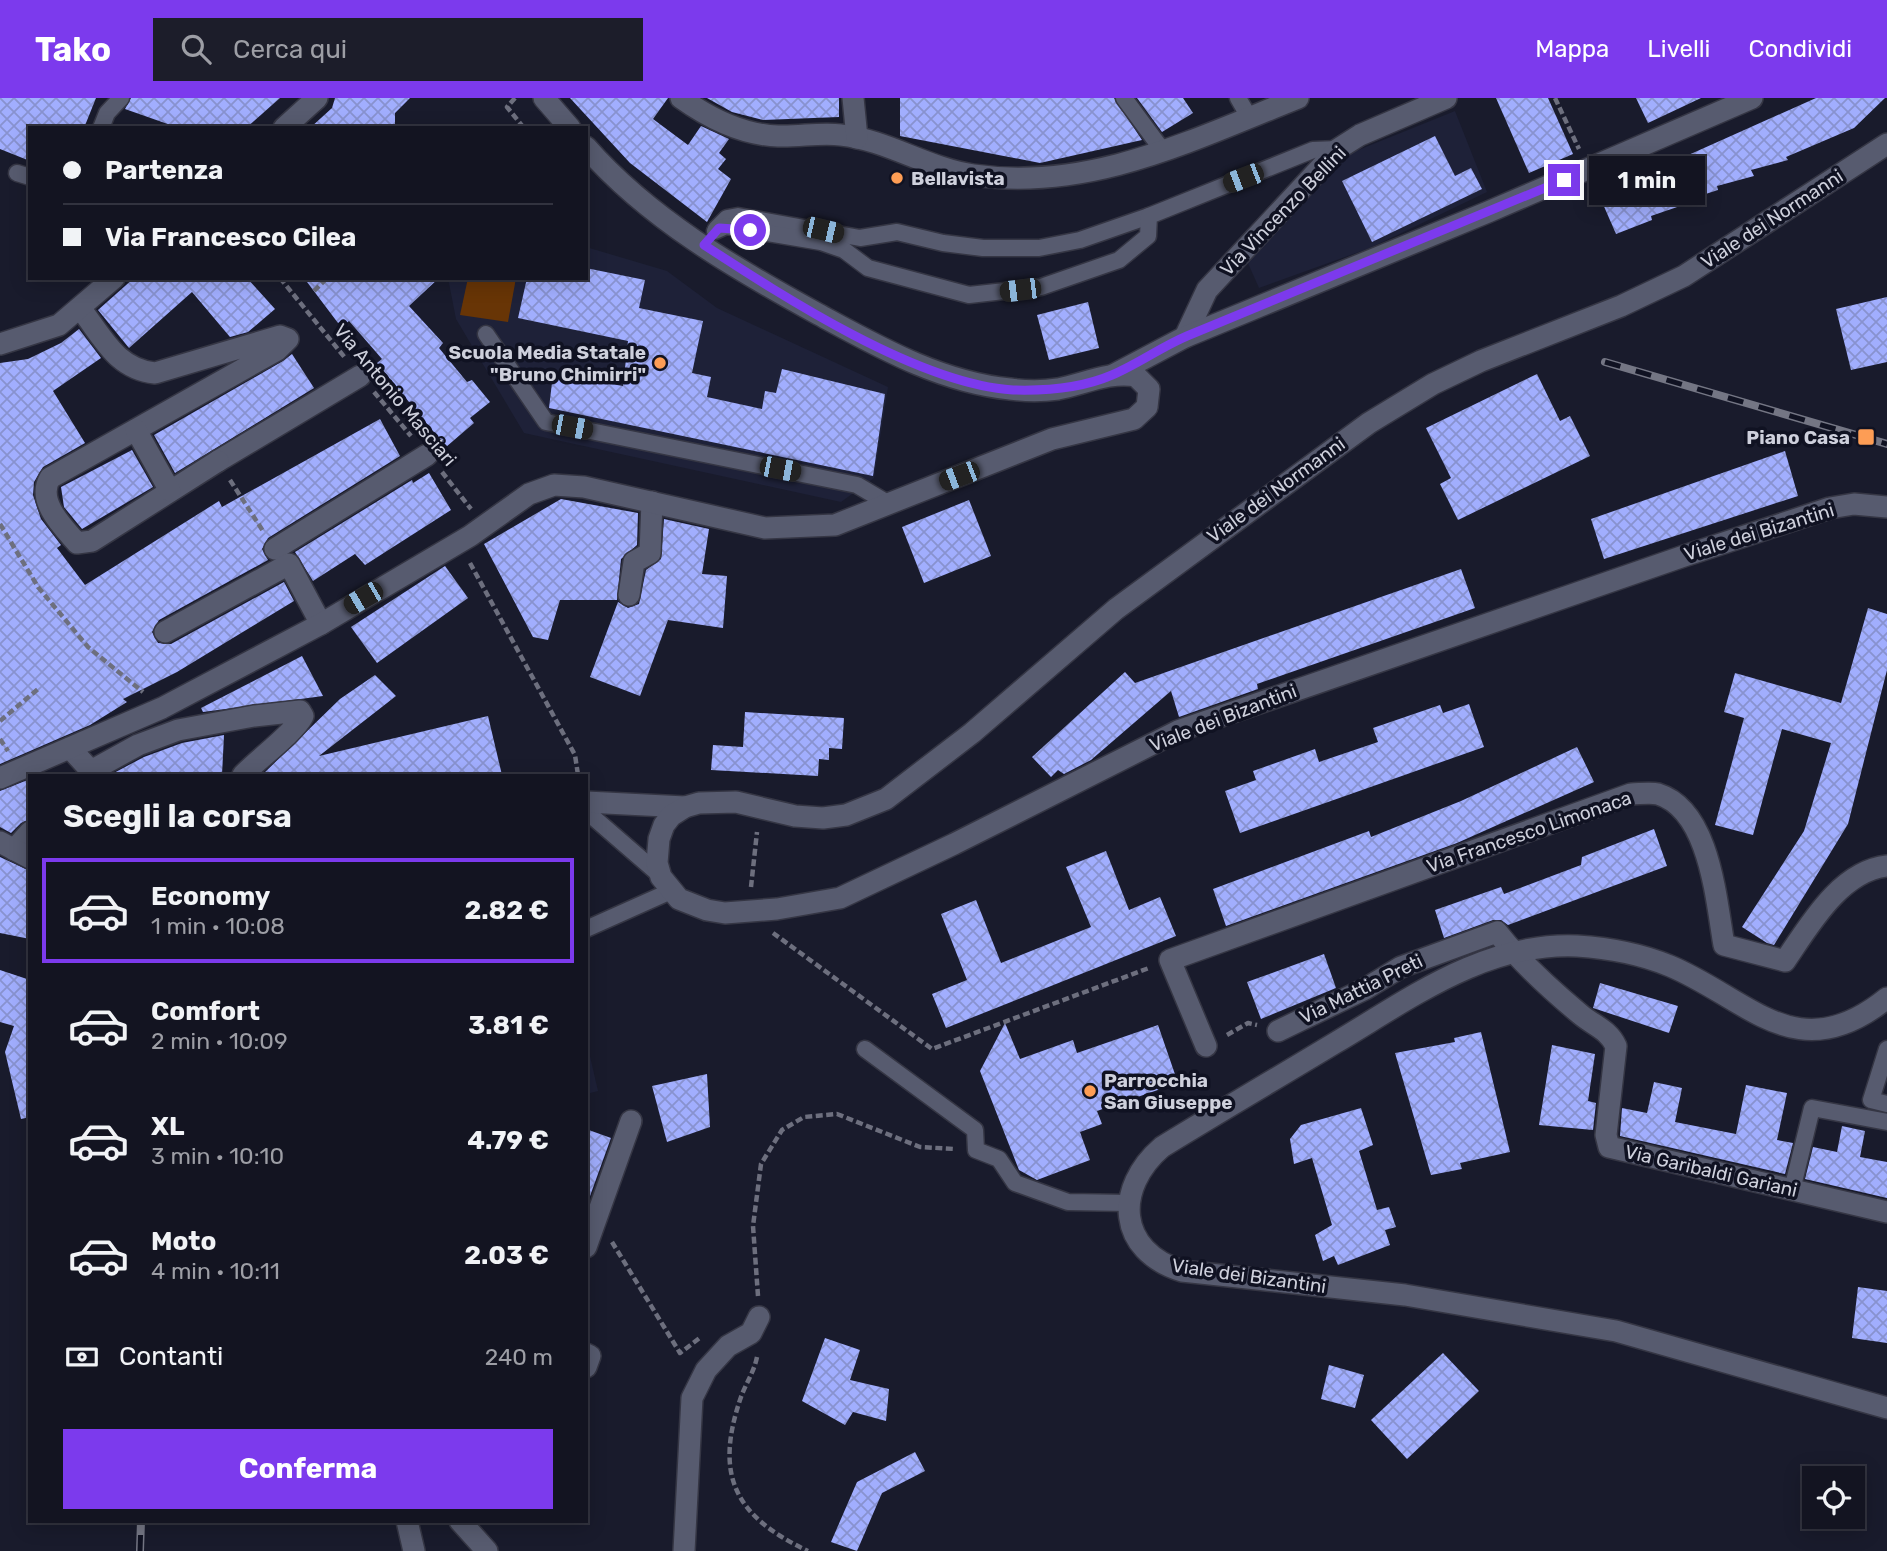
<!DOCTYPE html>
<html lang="it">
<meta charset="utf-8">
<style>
:root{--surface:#131421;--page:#1c1d2a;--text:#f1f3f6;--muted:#9d9ea5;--line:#32333f;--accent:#7c3aed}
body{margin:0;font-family:Rubik,sans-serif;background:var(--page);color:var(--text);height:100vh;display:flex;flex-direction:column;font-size:26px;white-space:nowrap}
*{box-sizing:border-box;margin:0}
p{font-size:23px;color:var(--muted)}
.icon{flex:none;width:38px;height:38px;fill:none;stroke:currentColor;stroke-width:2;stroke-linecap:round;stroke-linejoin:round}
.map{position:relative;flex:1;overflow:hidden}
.details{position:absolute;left:28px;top:676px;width:560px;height:749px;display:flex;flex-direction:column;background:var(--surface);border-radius:0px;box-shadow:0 4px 18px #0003,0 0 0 2px var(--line)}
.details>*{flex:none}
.guide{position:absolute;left:28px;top:28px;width:560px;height:154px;border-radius:0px;box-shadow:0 4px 18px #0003,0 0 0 2px var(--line);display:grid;align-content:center;height:154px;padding:0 35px;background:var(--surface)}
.fabs{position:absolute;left:1802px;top:1368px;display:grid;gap:14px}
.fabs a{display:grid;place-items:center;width:63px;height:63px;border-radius:0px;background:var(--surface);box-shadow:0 4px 18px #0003,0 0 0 2px var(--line);font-size:35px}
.end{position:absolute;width:32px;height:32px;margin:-16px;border:9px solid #7c3aed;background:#fff;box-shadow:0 0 0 4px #fff}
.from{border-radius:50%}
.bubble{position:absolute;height:49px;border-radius:0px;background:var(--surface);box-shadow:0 4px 18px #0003,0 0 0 2px var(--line);font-size:23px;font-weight:700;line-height:49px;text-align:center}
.car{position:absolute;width:21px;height:42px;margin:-21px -10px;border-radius:9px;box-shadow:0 0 5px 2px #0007;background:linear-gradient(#222 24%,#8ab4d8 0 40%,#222 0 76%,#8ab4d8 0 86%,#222 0)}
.guide b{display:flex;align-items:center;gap:24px;height:66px;font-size:26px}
.guide b+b{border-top:2px solid var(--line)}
.guide i{width:18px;height:18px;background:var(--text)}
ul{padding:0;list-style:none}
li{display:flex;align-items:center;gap:21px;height:105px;margin:0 14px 10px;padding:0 21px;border:4px solid transparent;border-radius:0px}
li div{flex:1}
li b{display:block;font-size:26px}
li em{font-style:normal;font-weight:700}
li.active{border-color:var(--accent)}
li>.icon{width:63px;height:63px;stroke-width:1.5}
h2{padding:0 35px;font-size:32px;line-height:84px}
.pay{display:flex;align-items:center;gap:18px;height:77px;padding:0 35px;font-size:26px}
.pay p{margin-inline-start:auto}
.action{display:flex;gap:14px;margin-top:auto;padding:14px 35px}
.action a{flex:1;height:80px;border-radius:0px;background:var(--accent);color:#fff;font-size:28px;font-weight:700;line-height:80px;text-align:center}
header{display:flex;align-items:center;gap:42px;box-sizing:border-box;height:98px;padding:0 35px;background:var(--accent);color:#fff}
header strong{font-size:33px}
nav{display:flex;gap:38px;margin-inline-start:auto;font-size:24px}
.search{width:490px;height:63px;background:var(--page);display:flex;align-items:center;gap:18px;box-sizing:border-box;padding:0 24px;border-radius:0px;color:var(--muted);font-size:26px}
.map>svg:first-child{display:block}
</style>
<header>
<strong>Tako</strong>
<div class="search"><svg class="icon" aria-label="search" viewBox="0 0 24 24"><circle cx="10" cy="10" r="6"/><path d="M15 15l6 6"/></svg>Cerca qui</div>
<nav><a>Mappa</a><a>Livelli</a><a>Condividi</a></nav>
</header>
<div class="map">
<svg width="1887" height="1453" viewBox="0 0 1887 1453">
<defs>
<pattern id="building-cross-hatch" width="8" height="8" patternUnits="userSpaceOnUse" patternTransform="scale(1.75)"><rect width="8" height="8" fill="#a1aefe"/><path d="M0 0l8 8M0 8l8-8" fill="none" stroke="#8892cf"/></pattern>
</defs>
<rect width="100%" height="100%" fill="#191b2c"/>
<g fill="#1e2138">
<polygon points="1455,13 1487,94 1370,150 1259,190 1247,163 1341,59"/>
<polygon points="586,149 667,173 717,210 888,289 874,380 841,404 524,335 456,221 448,180 586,180"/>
<polygon points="586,941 598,993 586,996"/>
</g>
<polygon fill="#683506" points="468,180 516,180 508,224 460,217"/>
<g fill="url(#building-cross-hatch)">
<polygon points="0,0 96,0 84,30 30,30 30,63 0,51"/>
<polygon points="131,0 280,0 246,30 179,30 125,11"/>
<polygon points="335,0 410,0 395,15 395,30 310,30 332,10"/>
<polygon points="570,0 668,0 653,21 688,47 701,28 729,41 719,55 726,61 718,71 731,81 707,124 630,65"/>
<polygon points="707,0 839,0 839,19 763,22 732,14"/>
<polygon points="900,0 1114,0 1142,42 1040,65 900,38"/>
<polygon points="1137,0 1183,0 1193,15 1162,34"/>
<polygon points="1496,0 1548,0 1573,56 1529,75"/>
<polygon points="1636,0 1701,0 1648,25"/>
<polygon points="1816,0 1885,0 1854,30 1786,59 1788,62 1751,72 1754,78 1717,88 1718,92 1684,103 1686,106 1651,118 1652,122 1616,136 1599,97"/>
<polygon points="1435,38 1455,78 1471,70 1482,91 1372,144 1342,83"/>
<polygon points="586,170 645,182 639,210 703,223 692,275 711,279 707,299 762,311 765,293 776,295 782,271 885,296 873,378 549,310 553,276 623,288 628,243 518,220 527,180 586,180"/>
<polygon points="134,180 247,180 275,211 248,234 230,239 192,194 129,250 98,212"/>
<polygon points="304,180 439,180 409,208 443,245 439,250 467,284 472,282 490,304 470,320 474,325 446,349 377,265 382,261 349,223 344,227 341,223 338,225"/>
<polygon points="1887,199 1887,264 1851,272 1836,211"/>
<polygon points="1088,204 1099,250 1049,262 1037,217"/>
<polygon points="79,231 101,260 53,293 85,345 43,369 34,384 33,397 41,421 61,447 57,450 85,487 219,403 222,409 380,321 400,358 268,440 262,451 268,462 159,522 152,534 158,545 171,546 284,484 294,503 177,574 123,601 127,604 90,627 0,666 0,265 28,261 61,245"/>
<polygon points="292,256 314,290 175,375 154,337 283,263"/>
<polygon points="1537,276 1560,323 1570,318 1590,358 1458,422 1440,386 1451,380 1426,330"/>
<polygon points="132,352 153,389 82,431 64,409 61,389"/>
<polygon points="1785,353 1798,398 1604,461 1591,421"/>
<polygon points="429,375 451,412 365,467 355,456 313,483 295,454 412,382 413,385"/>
<polygon points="561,401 638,415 637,447 621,461 617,502 560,502 548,542 533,539 484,446"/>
<polygon points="969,402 991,458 924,485 902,429"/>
<polygon points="664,421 709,431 702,476 727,478 723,530 668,522 640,598 590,579 618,504 628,510 639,506 646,472 661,461"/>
<polygon points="445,468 468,500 377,565 351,529"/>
<polygon points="1461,471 1475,510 1257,586 1258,591 1179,619 1171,593 1091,662 1064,676 1058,672 1051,679 1032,659 1125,574 1135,585"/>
<polygon points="1868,510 1887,516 1887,572 1848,726 1774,847 1767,845 1742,829 1804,733 1831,645 1782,631 1753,737 1715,727 1744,620 1724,614 1735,575 1841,605"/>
<polygon points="302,558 323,598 203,614 201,610"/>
<polygon points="375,577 396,598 319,658 488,618 502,677 262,677 340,601"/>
<polygon points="1469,606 1484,649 1240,735 1225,693 1256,682 1253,673 1315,651 1319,664 1378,644 1373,630 1440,607 1443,615"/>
<polygon points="745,614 844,620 842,651 829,650 829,662 819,661 818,678 711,672 713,647 743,649"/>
<polygon points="224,637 222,677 110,677 144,659 182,645"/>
<polygon points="1577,649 1594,684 1457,745 1226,828 1213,791 1369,733 1371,739 1461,703"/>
<polygon points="30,681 30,721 21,725 11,735 0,729 0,693"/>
<polygon points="1654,731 1667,768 1508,827 1501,822 1493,822 1444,840 1435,812 1501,789 1504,796 1581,767 1582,759"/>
<polygon points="1106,753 1129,812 1160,799 1176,838 946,930 932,896 967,882 941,816 976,802 1001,865 1091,829 1066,769"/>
<polygon points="0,759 30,773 30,841 0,835"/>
<polygon points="1324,856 1336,890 1261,921 1247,884"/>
<polygon points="0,872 30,882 30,1019 21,1021 5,954 14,928 0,924"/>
<polygon points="1600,885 1678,908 1669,935 1593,910"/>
<polygon points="1005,925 1020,961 1073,942 1077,955 1158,927 1178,985 1097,1013 1102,1026 1080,1034 1090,1062 1037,1082 1019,1072 980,973"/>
<polygon points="1481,934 1510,1054 1460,1065 1462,1071 1431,1077 1395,955 1455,944 1454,940"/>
<polygon points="1552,947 1595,956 1588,1003 1596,1005 1593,1032 1539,1027"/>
<polygon points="707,976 710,1029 667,1044 652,988"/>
<polygon points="1654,984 1682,990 1675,1024 1736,1036 1746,987 1787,995 1777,1042 1793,1045 1785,1076 1620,1038 1622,1010 1647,1015"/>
<polygon points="1361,1010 1373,1047 1359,1053 1377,1112 1389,1109 1396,1129 1385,1132 1390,1147 1338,1167 1334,1158 1323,1163 1315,1137 1332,1127 1312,1060 1294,1066 1290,1041 1301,1027"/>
<polygon points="1842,1028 1865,1033 1860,1059 1887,1064 1887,1100 1805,1081 1813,1049 1837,1054"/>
<polygon points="586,1031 611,1040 586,1109"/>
<polygon points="1858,1189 1887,1193 1887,1245 1852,1240"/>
<polygon points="825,1240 860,1252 850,1282 889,1291 886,1323 853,1314 845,1327 802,1303"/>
<polygon points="1443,1255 1479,1293 1407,1361 1371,1322"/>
<polygon points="1329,1267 1364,1277 1355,1310 1321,1301"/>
<polygon points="915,1354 925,1373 882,1395 857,1453 831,1444 857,1384"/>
</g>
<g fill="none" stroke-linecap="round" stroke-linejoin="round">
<g stroke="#353644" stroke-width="19">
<g id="service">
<polyline points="1124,0 1163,53"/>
<polyline points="1238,0 1249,19"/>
<polyline points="101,30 107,15 121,0"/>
<polyline points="17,75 30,79"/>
<polyline points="716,131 727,120 738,118 860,140 897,134 943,145 983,150 1039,150 1080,142 1149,118"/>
<polyline points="715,133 726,128 821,144 844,152 868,170 969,197 1041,189 1119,162 1148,138 1149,118 1313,52 1338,51"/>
<polyline points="486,236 546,324 857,387 889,406"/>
<polyline points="586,713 661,778"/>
<polyline points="586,831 671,793"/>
<polyline points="865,951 975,1032 976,1052 999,1061 1015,1085 1068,1104 1129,1105"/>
<polyline points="1887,951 1871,1002 1887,1006"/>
<polyline points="1792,1092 1812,1010 1887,1024"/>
</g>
</g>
<g stroke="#353644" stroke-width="24">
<g id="pedestrian">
<polyline points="218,363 360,278"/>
<polyline points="275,451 427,357"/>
<polyline points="14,752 30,734"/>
</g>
</g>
<g stroke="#353644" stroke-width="24">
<g id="minor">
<polyline points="544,0 570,30"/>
<path d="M681,0c28,20 62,37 97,38 21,1 43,-4 63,-1 46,5 86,33 132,40 116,17 219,-35 325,-77"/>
<polyline points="853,0 857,40"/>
<polyline points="284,30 317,0"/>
<path d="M80,210c23,29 36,61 75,65l125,-37 8,3 -11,11 -227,128c-14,23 13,49 27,65l15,-2 126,-80"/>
<polyline points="1185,239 1207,192 1338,51 1360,37 1446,0"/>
<polyline points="0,246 59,227 114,180"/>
<polyline points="1113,277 1185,239 1488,114 1752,0"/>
<polyline points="136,332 170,393"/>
<polyline points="629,497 634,464 650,455 652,404"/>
<polyline points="165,534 289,466 321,526"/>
<path d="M70,650l21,23 47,-26 40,-15 76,-14 46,-5 3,5c-9,17 -45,43 -60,59"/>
<path d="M0,680l162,-70 159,-84 149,-88 59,-42 25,-9 30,2 181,41 70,-3 217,-86 82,-20 13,-12 2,-18 -13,-13c-26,-5 -52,8 -78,13 -14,2 -33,2 -48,0 -70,-7 -131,-42 -192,-75 -82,-45 -169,-95 -232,-167"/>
<polyline points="586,704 685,709"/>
<polyline points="0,744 30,760"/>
<path d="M1278,933l87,-42 36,-22 96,-35c24,31 53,57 83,82 14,12 28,15 36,32l-10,89 3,12 278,65"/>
<path d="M1206,948l-36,-86 461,-166c8,0 19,-2 27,0 52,16 58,106 66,151l61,16c24,-35 55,-90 102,-95"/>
<polyline points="586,1149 631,1023"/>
<polyline points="586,1256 590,1258 586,1269"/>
<polyline points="407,1423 414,1453"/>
<polyline points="460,1423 487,1453"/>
<polyline points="684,1453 692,1300 706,1272 728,1248 751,1235 759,1219"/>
</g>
</g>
<g stroke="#353644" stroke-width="24">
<g id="tertiary">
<polyline points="1887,46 1684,178 1621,208 1481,263 1433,286 1369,325 1116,511 972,635 886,701 846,717 823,720 795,718 736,704 699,705 685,709 671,718 664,727 659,741 657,765 661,779 679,801 707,812 725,815 777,811 840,800 954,746 1178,633 1684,458 1830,410 1854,406 1887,409"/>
<path d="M1887,900c-90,73 -138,1 -217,-32 -29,-12 -61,-18 -93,-20 -92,-4 -166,52 -242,97 -58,35 -116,69 -173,104 -48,41 -45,104 20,124l223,24 211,36 271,77"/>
</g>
</g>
<g stroke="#6d6f7e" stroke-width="4.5" stroke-dasharray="7 3.5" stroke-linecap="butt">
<polyline points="515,0 507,9 524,30"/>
<polyline points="1555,0 1579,51"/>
<polyline points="280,180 346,261"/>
<polyline points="314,193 327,180"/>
<polyline points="374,294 411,338"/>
<polyline points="442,374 471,411"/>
<polyline points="230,382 263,433"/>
<polyline points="0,426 38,489 88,549 143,594"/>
<polyline points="470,465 575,657 578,677"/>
<polyline points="0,623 38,591"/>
<polyline points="0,641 8,653"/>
<polyline points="751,789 757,734"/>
<polyline points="773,835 932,951 1149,870"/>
<polyline points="1227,937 1248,925 1257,927"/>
<polyline points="612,1144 680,1255 701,1239"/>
<polyline points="758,1198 753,1128 761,1066 782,1032 804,1019 837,1016 920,1049 955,1051"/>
<path d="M757,1259c-3,15 -11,26 -16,40 -27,78 -7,119 67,154"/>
</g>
<use href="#service" stroke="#575b6f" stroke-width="16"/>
<use href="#pedestrian" stroke="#575b6f" stroke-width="21"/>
<use href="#minor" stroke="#575b6f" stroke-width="21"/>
<use href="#tertiary" stroke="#575b6f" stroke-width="21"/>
<g stroke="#747684" stroke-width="8">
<g id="rail">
<polyline points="1605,264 1887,346"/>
<polyline points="140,1453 141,1423"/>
</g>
</g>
<use href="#rail" stroke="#101222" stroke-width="5" stroke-dasharray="16" stroke-linecap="butt"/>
</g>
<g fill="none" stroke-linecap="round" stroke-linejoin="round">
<path stroke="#7c3aed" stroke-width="9" d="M750,132l-31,-2 -15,17c80,52 214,139 309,145 33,1 69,-2 99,-15 26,-11 49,-28 75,-39 126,-52 252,-103 377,-156"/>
</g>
<g fill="#fd9d55" stroke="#101222" stroke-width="2.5">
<circle cx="897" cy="80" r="7"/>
<circle cx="660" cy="265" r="7"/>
<rect x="1857" y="330" width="18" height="18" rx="3.5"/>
<circle cx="1090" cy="993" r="7"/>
</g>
<g text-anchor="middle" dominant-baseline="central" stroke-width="7" stroke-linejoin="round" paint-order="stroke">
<g font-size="19" font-weight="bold" fill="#ced0dc" stroke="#101222" text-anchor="start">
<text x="911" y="80">Bellavista</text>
<text x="646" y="254" text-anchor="end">Scuola Media Statale<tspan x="646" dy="22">"Bruno Chimirri"</tspan></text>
<text x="1850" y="339" text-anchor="end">Piano Casa</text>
<text x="1104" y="982">Parrocchia<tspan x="1104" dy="22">San Giuseppe</tspan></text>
</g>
<g font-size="19" fill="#ced0dc" stroke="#101222">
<text transform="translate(1283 113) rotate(-46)">Via Vincenzo Bellini</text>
<text transform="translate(1772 121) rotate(-33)">Viale dei Normanni</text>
<text transform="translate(395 297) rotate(50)">Via Antonio Masciari</text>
<text transform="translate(1276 392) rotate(-36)">Viale dei Normanni</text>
<text transform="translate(1759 434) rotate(-17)">Viale dei Bizantini</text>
<text transform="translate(1223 620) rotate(-21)">Viale dei Bizantini</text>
<text transform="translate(1529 734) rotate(-19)">Via Francesco Limonaca</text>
<text transform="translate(1361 891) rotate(-26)">Via Mattia Preti</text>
<text transform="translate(1711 1073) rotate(13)">Via Garibaldi Gariani</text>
<text transform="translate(1249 1178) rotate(8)">Viale dei Bizantini</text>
</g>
</g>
</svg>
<div class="fabs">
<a><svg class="icon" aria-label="locate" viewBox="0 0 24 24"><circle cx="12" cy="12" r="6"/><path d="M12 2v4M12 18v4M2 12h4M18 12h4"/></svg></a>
</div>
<i class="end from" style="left:750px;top:132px"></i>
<i class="end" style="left:1564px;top:82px"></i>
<div class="bubble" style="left:1589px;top:58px;width:116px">1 min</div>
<i class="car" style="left:1243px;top:80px;rotate:249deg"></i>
<i class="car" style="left:823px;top:132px;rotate:103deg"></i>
<i class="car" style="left:1020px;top:192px;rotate:263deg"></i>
<i class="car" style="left:572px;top:329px;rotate:101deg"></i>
<i class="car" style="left:780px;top:371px;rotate:101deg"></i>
<i class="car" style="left:959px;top:378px;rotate:249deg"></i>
<i class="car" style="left:363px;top:500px;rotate:240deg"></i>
<div class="guide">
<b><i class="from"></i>Partenza</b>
<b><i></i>Via Francesco Cilea</b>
</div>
<section class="details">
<h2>Scegli la corsa</h2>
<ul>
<li class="active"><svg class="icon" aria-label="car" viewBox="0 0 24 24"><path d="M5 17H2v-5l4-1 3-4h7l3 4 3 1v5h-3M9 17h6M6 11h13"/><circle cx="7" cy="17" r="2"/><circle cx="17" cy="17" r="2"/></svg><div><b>Economy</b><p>1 min · 10:08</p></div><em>2.82 €</em></li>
<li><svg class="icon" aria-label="car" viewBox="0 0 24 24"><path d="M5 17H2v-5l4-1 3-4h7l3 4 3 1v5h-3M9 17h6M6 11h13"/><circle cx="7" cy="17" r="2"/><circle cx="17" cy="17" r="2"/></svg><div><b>Comfort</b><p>2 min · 10:09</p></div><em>3.81 €</em></li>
<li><svg class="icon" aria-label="car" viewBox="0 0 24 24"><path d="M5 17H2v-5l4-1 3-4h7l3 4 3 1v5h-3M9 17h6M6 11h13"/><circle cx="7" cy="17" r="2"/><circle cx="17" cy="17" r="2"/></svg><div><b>XL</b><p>3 min · 10:10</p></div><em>4.79 €</em></li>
<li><svg class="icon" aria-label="car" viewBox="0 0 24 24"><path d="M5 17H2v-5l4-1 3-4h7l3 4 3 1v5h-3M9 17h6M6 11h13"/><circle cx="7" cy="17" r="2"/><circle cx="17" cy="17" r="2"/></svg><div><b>Moto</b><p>4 min · 10:11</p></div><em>2.03 €</em></li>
</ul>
<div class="pay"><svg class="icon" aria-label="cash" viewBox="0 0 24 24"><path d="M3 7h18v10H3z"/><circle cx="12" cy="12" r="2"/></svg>Contanti<p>240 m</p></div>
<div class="action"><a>Conferma</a></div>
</section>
</div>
